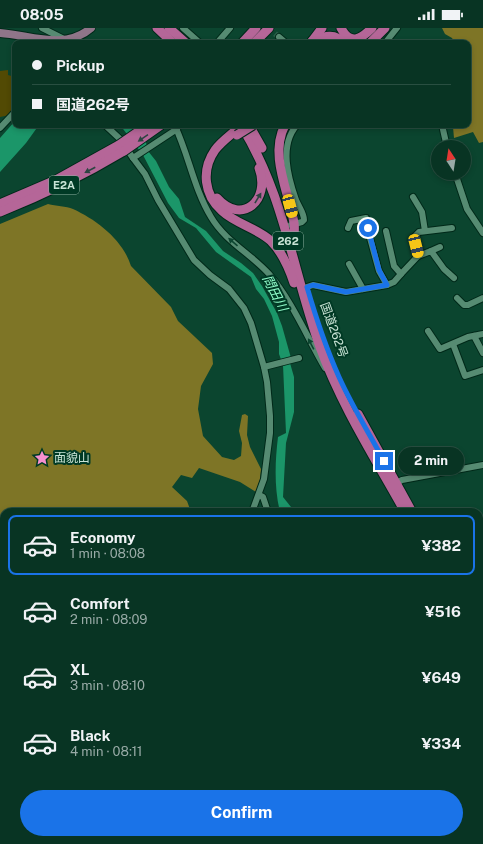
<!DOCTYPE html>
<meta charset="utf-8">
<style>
:root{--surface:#083423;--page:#113c2b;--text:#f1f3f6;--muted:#98aaa6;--line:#294f41;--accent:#1a73e8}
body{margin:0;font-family:"Public Sans","Noto Sans JP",sans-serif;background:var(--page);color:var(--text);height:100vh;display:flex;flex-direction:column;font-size:15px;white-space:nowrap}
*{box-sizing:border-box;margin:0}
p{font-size:13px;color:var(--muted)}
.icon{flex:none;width:22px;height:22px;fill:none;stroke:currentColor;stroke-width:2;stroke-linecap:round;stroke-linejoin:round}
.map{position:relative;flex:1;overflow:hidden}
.sheet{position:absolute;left:0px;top:480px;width:483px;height:336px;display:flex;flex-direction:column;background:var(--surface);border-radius:12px 12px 0 0;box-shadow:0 2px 6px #0003,0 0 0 1px var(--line)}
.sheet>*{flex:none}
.guide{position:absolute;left:12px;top:12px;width:459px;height:88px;border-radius:8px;box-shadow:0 2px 6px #0003,0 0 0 1px var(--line);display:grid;align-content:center;height:88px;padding:0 20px;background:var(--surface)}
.needle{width:26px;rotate:348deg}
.fabs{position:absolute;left:431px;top:112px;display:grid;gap:8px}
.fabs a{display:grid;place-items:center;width:40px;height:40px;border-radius:50%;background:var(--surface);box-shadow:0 2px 6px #0003,0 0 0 1px var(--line);font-size:20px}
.end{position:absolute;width:18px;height:18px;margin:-9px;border:5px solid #1a73e8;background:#fff;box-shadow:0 0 0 2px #fff}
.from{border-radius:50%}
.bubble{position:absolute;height:28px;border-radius:14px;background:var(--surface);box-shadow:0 2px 6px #0003,0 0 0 1px var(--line);font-size:13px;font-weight:700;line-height:28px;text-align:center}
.car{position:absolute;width:12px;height:24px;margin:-12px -6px;border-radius:5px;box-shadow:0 0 3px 1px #0007;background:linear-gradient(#f5c518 24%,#345 0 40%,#f5c518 0 76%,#345 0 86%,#f5c518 0)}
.guide b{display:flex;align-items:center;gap:14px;height:38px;font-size:15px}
.guide b+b{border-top:1px solid var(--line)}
.guide i{width:10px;height:10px;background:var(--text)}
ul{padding:7px 0 0;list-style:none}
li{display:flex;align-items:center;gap:12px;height:60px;margin:0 8px 6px;padding:0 12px;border:2px solid transparent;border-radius:8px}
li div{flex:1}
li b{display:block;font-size:15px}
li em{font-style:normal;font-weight:700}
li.active{border-color:var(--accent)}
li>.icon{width:36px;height:36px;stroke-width:1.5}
.cta{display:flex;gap:8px;margin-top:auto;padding:8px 20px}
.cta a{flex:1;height:46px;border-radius:24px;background:var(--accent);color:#fff;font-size:16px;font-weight:700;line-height:46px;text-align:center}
.status{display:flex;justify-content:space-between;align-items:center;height:28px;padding:0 20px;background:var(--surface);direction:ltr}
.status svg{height:11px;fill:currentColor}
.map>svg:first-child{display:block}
</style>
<div class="status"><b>08:05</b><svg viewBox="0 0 49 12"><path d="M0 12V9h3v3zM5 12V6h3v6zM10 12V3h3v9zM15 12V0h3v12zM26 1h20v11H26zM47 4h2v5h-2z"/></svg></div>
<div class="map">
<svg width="483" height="816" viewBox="0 0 483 816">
<rect width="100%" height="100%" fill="#0b452f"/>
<polygon fill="#524a04" points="8,42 8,47 15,49 15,81 10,87 0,89 0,43"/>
<g fill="#7e7526">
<polygon points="442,0 483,0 483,114 479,115 473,104 454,110 453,99 457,97 468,97 468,15 455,15 452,10 445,6"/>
<path d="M48,176c8,2 18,2 25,5 24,11 50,31 58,57l40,41 7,14 34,32 1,11 -12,22 -3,23 5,27 19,21 12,3 7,-4 1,-13 -3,-12 3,-16 3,-1 3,2 -1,19 3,12 11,22 -1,11 -4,12 -16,-10 -41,-14 -7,10 -11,-3 -9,12 15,14 4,11h-187v81l-4,-1v-368z"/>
</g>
<g fill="#1b9669">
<polygon points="15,93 15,97 39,97 26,115 0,144 0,110"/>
<path d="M120,97h22l6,26 8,10 13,26 10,12 6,18 21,14 17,20 18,12 12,10 9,13 15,27 5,13 9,32 -1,5 4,14v35l-8,31 -3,54 8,10 1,5h-12c-6,-25 -5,-50 -2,-75l8,-4 -3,-68 -4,-11v-12l-7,-26 -8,-17 -8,-10 -5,-12 -35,-25 -20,-24 -17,-10 -11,-15 -25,-48z"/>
</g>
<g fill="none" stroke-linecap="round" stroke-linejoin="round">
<polyline stroke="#275d48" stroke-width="6" stroke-dasharray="6 3" stroke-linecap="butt" points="268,0 279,9"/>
<g stroke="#002919" stroke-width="8">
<g id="minor">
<polyline points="42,0 62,10"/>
<polyline points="183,0 200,15"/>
<polyline points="279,9 286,15"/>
<polyline points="217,15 230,0"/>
<polyline points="385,15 397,0"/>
<polyline points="105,97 120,111 133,130"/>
<polyline points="442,97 447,119"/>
<path d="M175,98c14,30 19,63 36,91 14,24 40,37 58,57 23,27 38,63 56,94"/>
<polyline points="0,100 15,84"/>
<polyline points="177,101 133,130 145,146 158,172 194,232 210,247 229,261 244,280 251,295 264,339 267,354 270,388 270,405 264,451 252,484"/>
<polyline points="455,145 467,181 483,205"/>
<polyline points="413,169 422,184 425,203"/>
<path d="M291,197l11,-3 2,-2c0,-7 -5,-13 -8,-20 -8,-23 -17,-55 1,-75"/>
<polyline points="348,200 351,193 366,190 370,210 379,243 387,257 394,254 401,246 394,238 386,203"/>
<polyline points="431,223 440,219"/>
<polyline points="418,228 414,209 419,204 452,200"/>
<polyline points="349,236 363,261"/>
<polyline points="401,246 418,228 431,223 444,241 454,250"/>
<polyline points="307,259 313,257 346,264 387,257"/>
<polyline points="457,270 464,277 468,277 483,270"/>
<polyline points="428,303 440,321 468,309 483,306"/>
<polyline points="474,308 483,325"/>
<polyline points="453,316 465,348 483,342"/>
<polyline points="264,339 299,330"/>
<polyline points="394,456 402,452 483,437"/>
<polyline points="259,467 263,469 268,484"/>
<polyline points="0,615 4,615"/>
<polyline points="0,679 4,677"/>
<polyline points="0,797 4,801"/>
<polyline points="24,812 32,816"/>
</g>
</g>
<g stroke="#002919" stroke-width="10">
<g id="major">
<path d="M0,5c30,2 65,18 91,-5"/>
<polyline points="479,791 483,789"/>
<polyline points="407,816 420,812"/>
</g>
</g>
<g stroke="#002919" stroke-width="11">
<g id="highway">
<polyline points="157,0 173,15"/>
<polyline points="169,0 186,15"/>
<path d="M341,0c9,18 20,11 31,0"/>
<polyline points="313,12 322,0"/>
<path d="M312,13c11,-4 23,-9 31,2"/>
<polyline points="242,15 256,0"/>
<polyline points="254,15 269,0"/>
<polyline points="370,15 385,0"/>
<path d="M241,97c43,69 52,147 79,222 21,58 55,111 85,165"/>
<polyline points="249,97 262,120"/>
<path d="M285,97c-16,30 4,67 9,98 1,5 0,11 0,16"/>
<path d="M235,103c-7,6 -15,12 -20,19 -14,20 -11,45 7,61 14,13 35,17 49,30 12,12 18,27 23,42"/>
<path d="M217,170c25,28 54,2 42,-30"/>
<polyline points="0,176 56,152 119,117"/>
<path d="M0,184c43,-17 84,-37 124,-61"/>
<polyline points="358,386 412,484"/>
<polyline points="479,611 483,618"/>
<polyline points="479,623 483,631"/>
</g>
</g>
<use href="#minor" stroke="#568b72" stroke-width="6"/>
<use href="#major" stroke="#8f7589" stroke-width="8"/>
<use href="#highway" stroke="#b56698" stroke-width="9"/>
<g stroke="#002919" stroke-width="11" stroke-linecap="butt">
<g id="highway-bridge">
<polyline points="237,107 253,97"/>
<polyline points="119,117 148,97"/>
<polyline points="124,123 161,97"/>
</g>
</g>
<use href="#highway-bridge" stroke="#b56698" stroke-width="9"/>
</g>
<defs><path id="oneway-solid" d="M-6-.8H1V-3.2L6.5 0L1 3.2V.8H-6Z"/></defs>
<g fill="#2d4542">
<use href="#oneway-solid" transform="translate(143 110) rotate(146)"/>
<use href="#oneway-solid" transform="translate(90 142) rotate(152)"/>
<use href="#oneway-solid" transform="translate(258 170) rotate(-59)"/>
</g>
<g fill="#0d4631">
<use href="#oneway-solid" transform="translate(233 214) rotate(-139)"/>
<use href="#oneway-solid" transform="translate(311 316) rotate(-118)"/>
</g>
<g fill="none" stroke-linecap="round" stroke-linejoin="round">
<path stroke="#1a73e8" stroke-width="5" d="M368,200l11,42 8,15 -41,7 -33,-7 -6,2c9,31 19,61 32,90 13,29 30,56 45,84"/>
</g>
<defs>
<g id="sight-bare" transform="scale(1.2)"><path d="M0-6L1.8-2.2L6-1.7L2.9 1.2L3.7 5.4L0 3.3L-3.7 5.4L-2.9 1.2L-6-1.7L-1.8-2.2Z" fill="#f690d0" stroke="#003a25" stroke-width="2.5" paint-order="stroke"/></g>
</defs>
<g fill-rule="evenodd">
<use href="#sight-bare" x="42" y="430"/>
</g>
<g text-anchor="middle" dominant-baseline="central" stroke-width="4" stroke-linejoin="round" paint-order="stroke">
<g fill="#003a25" stroke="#8cb0a0" stroke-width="1">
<rect x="49" y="148" width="30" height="18" rx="3"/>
<rect x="273" y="204" width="30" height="18" rx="3"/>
</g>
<g font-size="11" font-weight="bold" fill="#c8e3d5">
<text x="64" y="157">E2A</text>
<text x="288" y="213">262</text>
</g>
<g font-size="12" fill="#c8e3d5" stroke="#003a25">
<text transform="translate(334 302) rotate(70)">国道262号</text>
</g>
<g font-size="12" fill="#c8e3d5" stroke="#003a25" text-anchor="start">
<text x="54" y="430">面貌山</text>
</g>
<g font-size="13" font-style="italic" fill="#8ffac8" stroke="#003a25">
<text transform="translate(275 265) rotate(63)">問田川</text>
</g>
</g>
</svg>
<div class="fabs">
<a><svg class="needle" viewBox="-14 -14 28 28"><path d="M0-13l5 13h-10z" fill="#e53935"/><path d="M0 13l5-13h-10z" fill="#98aaa6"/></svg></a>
</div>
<i class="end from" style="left:368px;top:200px"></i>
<i class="end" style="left:384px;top:433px"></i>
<div class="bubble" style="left:398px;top:419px;width:66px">2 min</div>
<i class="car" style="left:290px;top:178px;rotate:165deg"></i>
<i class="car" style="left:416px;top:218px;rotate:166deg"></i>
<div class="guide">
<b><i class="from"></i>Pickup</b>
<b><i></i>国道262号</b>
</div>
<section class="sheet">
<ul>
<li class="active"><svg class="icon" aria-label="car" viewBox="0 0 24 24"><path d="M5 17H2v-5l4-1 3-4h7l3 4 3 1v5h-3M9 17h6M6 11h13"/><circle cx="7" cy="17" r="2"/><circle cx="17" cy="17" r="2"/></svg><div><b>Economy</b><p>1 min · 08:08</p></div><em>¥382</em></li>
<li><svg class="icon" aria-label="car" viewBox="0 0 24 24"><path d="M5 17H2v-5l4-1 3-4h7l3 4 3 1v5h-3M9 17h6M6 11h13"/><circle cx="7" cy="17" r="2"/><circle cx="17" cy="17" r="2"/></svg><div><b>Comfort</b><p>2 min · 08:09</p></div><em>¥516</em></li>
<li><svg class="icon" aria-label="car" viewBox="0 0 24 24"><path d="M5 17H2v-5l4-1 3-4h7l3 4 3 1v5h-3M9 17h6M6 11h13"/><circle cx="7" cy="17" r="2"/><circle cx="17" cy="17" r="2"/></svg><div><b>XL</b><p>3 min · 08:10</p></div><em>¥649</em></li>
<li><svg class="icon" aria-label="car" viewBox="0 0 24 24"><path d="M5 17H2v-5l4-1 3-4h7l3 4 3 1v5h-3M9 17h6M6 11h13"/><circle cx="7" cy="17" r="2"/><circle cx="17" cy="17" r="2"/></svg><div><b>Black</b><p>4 min · 08:11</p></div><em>¥334</em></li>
</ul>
<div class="cta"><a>Confirm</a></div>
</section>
</div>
